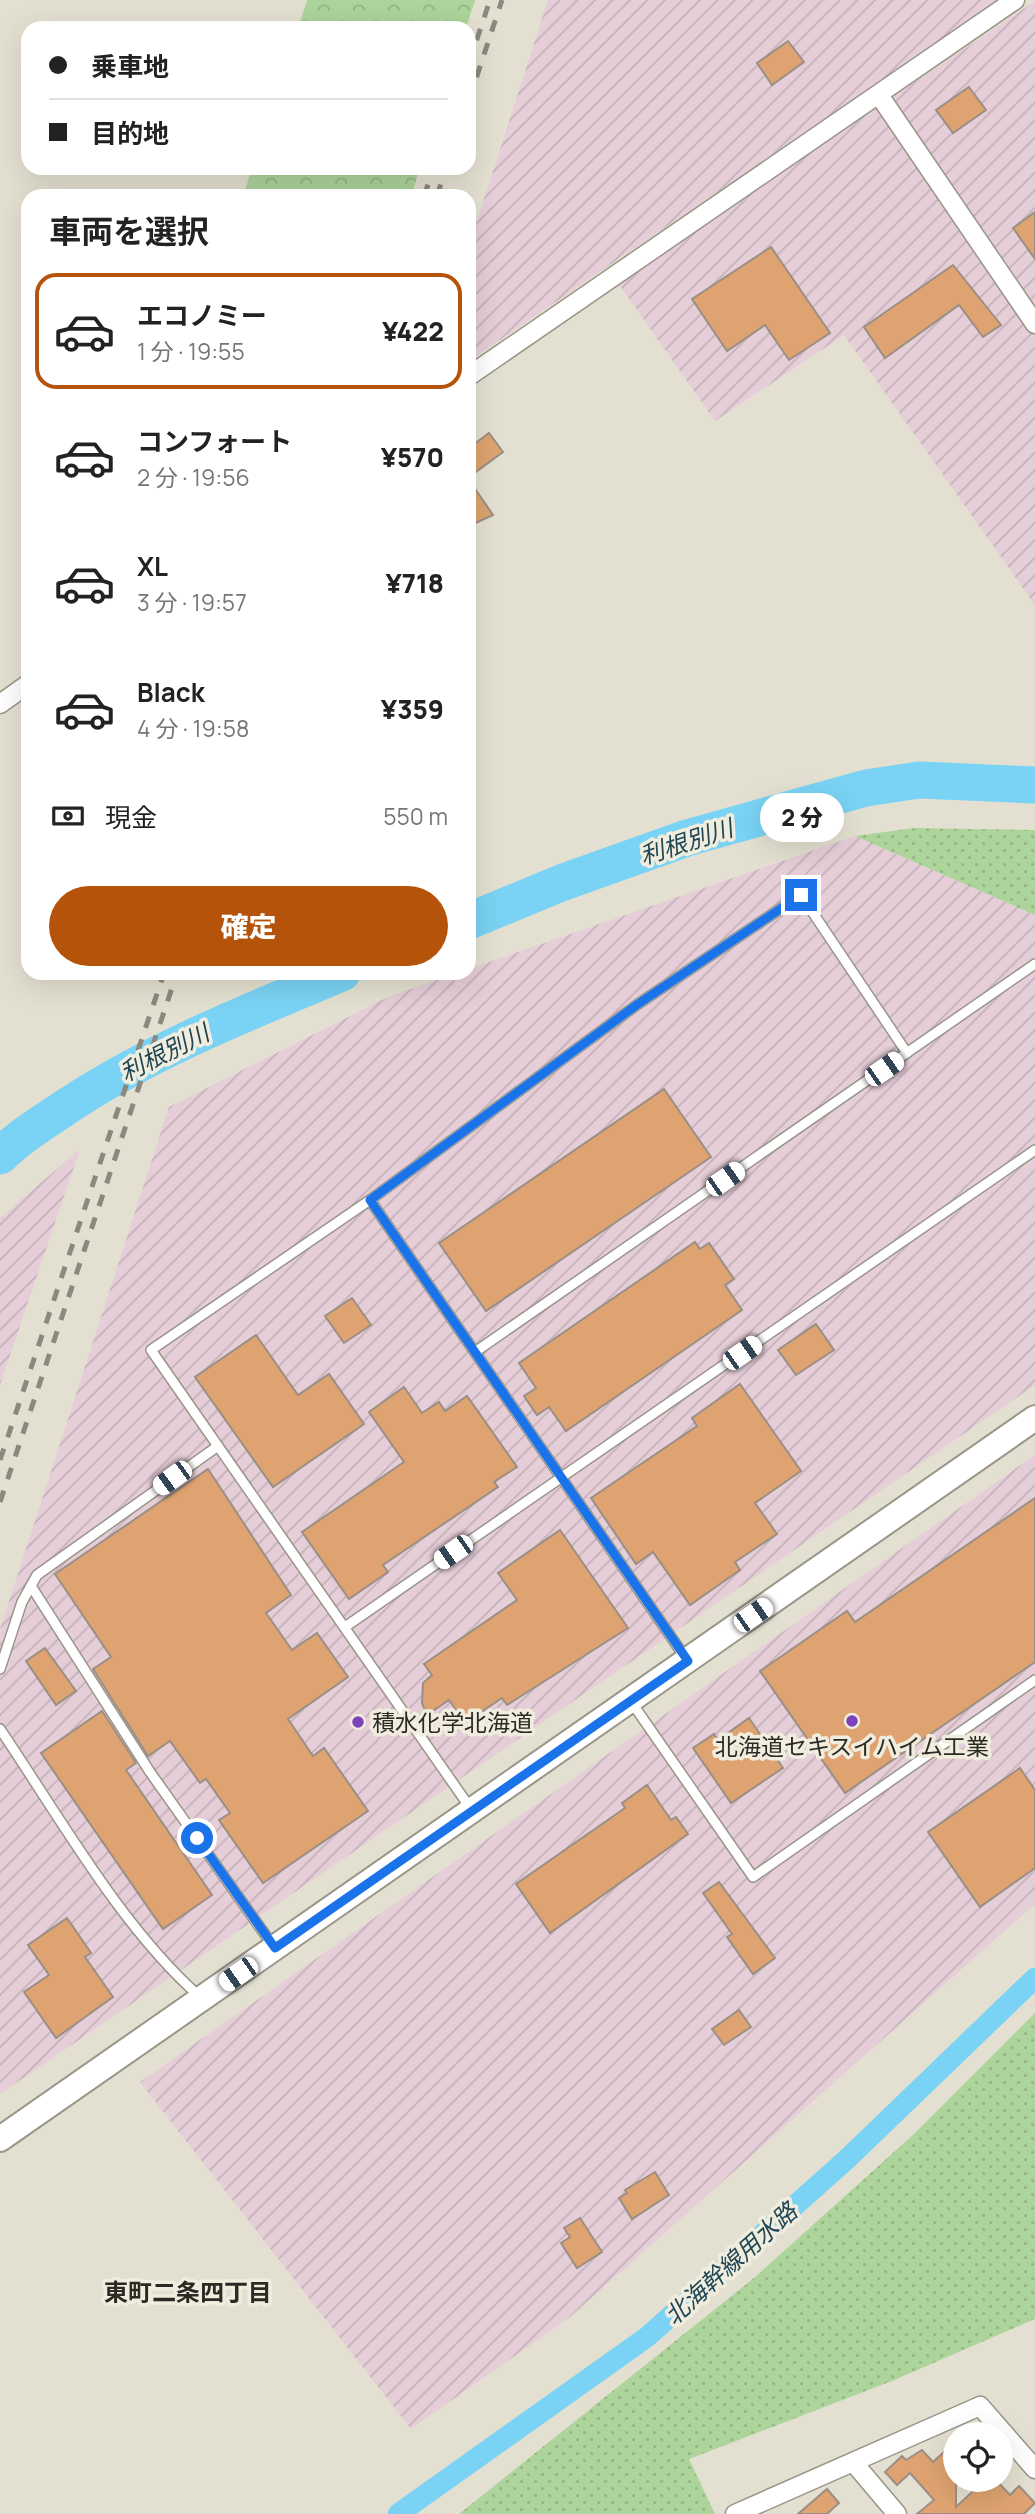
<!DOCTYPE html>
<html lang="ja">
<meta charset="utf-8">
<style>
:root{--surface:#fff;--page:#f2f2f2;--text:#222;--muted:#767676;--line:#e0e0e0;--accent:#b45309}
body{margin:0;font-family:Manrope,"Noto Sans JP",sans-serif;background:var(--page);color:var(--text);height:100vh;display:flex;flex-direction:column;font-size:26px;white-space:nowrap}
*{box-sizing:border-box;margin:0}
p{font-size:23px;color:var(--muted)}
.icon{flex:none;width:38px;height:38px;fill:none;stroke:currentColor;stroke-width:2;stroke-linecap:round;stroke-linejoin:round}
.map{position:relative;flex:1;overflow:hidden}
.details{position:absolute;left:21px;top:189px;width:455px;height:791px;display:flex;flex-direction:column;background:var(--surface);border-radius:21px;box-shadow:0 7px 28px #0002}
.details>*{flex:none}
.top-card{position:absolute;left:21px;top:21px;width:455px;height:154px;border-radius:21px;box-shadow:0 7px 28px #0002;display:grid;align-content:center;height:154px;padding:0 28px;background:var(--surface)}
.tools{position:absolute;left:943px;top:2422px;display:grid;gap:14px}
.tools a{display:grid;place-items:center;width:70px;height:70px;border-radius:50%;background:var(--surface);box-shadow:0 7px 28px #0002;font-size:35px}
.end{position:absolute;width:32px;height:32px;margin:-16px;border:9px solid #1a73e8;background:#fff;box-shadow:0 0 0 4px #fff}
.from{border-radius:50%}
.bubble{position:absolute;height:49px;border-radius:24px;background:var(--surface);box-shadow:0 7px 28px #0002;font-size:23px;font-weight:800;line-height:49px;text-align:center}
.car{position:absolute;width:21px;height:42px;margin:-21px -10px;border-radius:9px;box-shadow:0 0 5px 2px #0007;background:linear-gradient(#fff 24%,#345 0 40%,#fff 0 76%,#345 0 86%,#fff 0)}
.top-card b{display:flex;align-items:center;gap:24px;height:66px;font-size:26px}
.top-card b+b{border-top:2px solid var(--line)}
.top-card i{width:18px;height:18px;background:var(--text)}
ul{padding:0;list-style:none}
li{display:flex;align-items:center;gap:21px;height:116px;margin:0 14px 10px;padding:0 14px;border:4px solid transparent;border-radius:21px}
li div{flex:1}
li b{display:block;font-size:26px}
li em{font-style:normal;font-weight:800}
li.current{border-color:var(--accent)}
li>.icon{width:63px;height:63px;stroke-width:1.5}
h2{padding:0 28px;font-size:32px;line-height:84px}
.pay{display:flex;align-items:center;gap:18px;height:77px;padding:0 28px;font-size:26px}
.pay p{margin-inline-start:auto}
.primary-button{display:flex;gap:14px;margin-top:auto;padding:14px 28px}
.primary-button a{flex:1;height:80px;border-radius:42px;background:var(--accent);color:#fff;font-size:28px;font-weight:800;line-height:80px;text-align:center}
.map>svg:first-child{display:block}
</style>
<div class="map">
<svg width="1035" height="2514" viewBox="0 0 1035 2514">
<defs>
<pattern id="industrial-furrows" width="10" height="10" patternUnits="userSpaceOnUse" patternTransform="scale(1.75)"><rect width="10" height="10" fill="#e6ced8"/><path d="M-1 1l2-2M0 10L10 0M9 11l2-2" fill="none" stroke="#c5b1b9"/></pattern>
<pattern id="grass-dots" width="8" height="8" patternUnits="userSpaceOnUse" patternTransform="scale(1.75)"><rect width="8" height="8" fill="#add49b"/><path d="M2 2h.1M6 6h.1" fill="none" stroke="#95b685" stroke-width="1.8" stroke-linecap="round"/></pattern>
<pattern id="forest-crowns" width="20" height="18" patternUnits="userSpaceOnUse" patternTransform="scale(1.75)"><rect width="20" height="18" fill="#add49b"/><path d="M2 6a3 3 0 1 1 6 0M12 15a3 3 0 1 1 6 0" fill="none" stroke="#95b685"/></pattern>
</defs>
<rect width="100%" height="100%" fill="#e4e0d1"/>
<g fill="url(#industrial-furrows)">
<polygon points="548,0 999,0 469,361 469,246"/>
<polygon points="1035,1 1035,605 844,335 715,421 618,283"/>
<polygon points="855,836 1035,915 1035,1385 0,2094 0,1629 169,1107 388,997 457,973 469,973 469,969"/>
<polygon points="80,1149 0,1385 0,1218"/>
<polygon points="1035,1455 1035,1904 570,2317 411,2429 140,2082"/>
</g>
<g fill="url(#grass-dots)">
<polygon points="914,828 1035,830 1035,915 855,836"/>
<polygon points="1035,2013 1035,2319 892,2381 689,2459 715,2514 459,2514 754,2278 914,2134"/>
</g>
<g fill="url(#forest-crowns)">
<polygon points="307,0 475,0 466,28 298,28"/>
<polygon points="252,168 420,168 411,196 243,196"/>
</g>
<g fill="none" stroke-linecap="round" stroke-linejoin="round">
<polyline stroke="#7ad3f4" stroke-width="21" points="398,2514 647,2337 846,2160 1035,1978"/>
<g stroke="#7ad3f4" stroke-width="37">
<polyline points="469,921 561,883 687,838 866,788 919,780 1035,785"/>
<path d="M0,1156c18,-18 39,-31 60,-45 87,-59 186,-98 282,-138"/>
</g>
</g>
<g fill="#dea370" stroke="#9b8f85" stroke-width="2">
<polygon points="788,41 804,62 772,85 757,63"/>
<polygon points="969,87 986,110 953,133 936,110"/>
<polygon points="1035,212 1035,259 1013,228"/>
<polygon points="771,247 830,333 789,360 765,325 727,351 692,299"/>
<polygon points="953,265 1001,325 983,337 959,305 885,358 864,327"/>
<polygon points="489,433 503,452 469,477 469,448"/>
<polygon points="469,480 493,515 469,526"/>
<polygon points="664,1089 711,1157 486,1311 439,1243"/>
<polygon points="695,1242 700,1249 709,1243 734,1279 725,1285 742,1310 566,1431 549,1407 537,1415 524,1396 536,1388 519,1363"/>
<polygon points="352,1298 371,1325 344,1343 325,1316"/>
<polygon points="816,1324 834,1350 796,1375 778,1350"/>
<polygon points="256,1335 298,1395 329,1374 364,1424 273,1487 195,1377"/>
<polygon points="740,1384 801,1471 755,1503 777,1534 735,1562 740,1570 690,1605 653,1552 636,1564 591,1498 697,1426 692,1418"/>
<polygon points="404,1387 422,1413 439,1402 445,1411 467,1396 517,1467 494,1482 498,1487 383,1565 388,1572 349,1599 302,1532 404,1462 369,1412"/>
<polygon points="208,1469 291,1595 266,1613 292,1650 317,1633 348,1677 288,1719 313,1756 324,1748 368,1811 263,1883 219,1820 230,1813 206,1779 200,1783 170,1741 148,1756 93,1669 111,1657 55,1574"/>
<polygon points="1035,1498 1035,1662 845,1793 760,1671 847,1611 855,1622"/>
<polygon points="560,1530 628,1628 507,1705 502,1698 465,1723 449,1700 427,1715 422,1703 423,1683 432,1675 424,1664 517,1600 498,1573"/>
<polygon points="45,1648 76,1691 56,1705 26,1661"/>
<polygon points="102,1711 136,1763 126,1770 212,1895 163,1929 41,1753"/>
<polygon points="749,1718 783,1768 731,1803 693,1748 714,1734 718,1740"/>
<polygon points="1020,1768 1035,1790 1035,1868 980,1907 928,1832"/>
<polygon points="647,1785 671,1820 676,1817 688,1834 550,1933 516,1884 625,1808 622,1803"/>
<polygon points="719,1882 775,1958 753,1974 727,1937 732,1934 703,1893"/>
<polygon points="67,1918 91,1953 85,1957 113,1997 56,2038 24,1992 49,1975 28,1945"/>
<polygon points="739,2010 751,2027 724,2045 712,2029"/>
<polygon points="655,2172 669,2195 632,2219 619,2198 627,2193 625,2190"/>
<polygon points="580,2218 602,2252 577,2268 561,2243 570,2237 564,2228"/>
<polygon points="956,2441 956,2507 985,2480 996,2480 1010,2495 1019,2486 1035,2503 1024,2514 917,2514 934,2500 910,2473 897,2485 885,2472 902,2456 906,2460 922,2450 933,2462"/>
<polygon points="827,2489 839,2503 827,2514 798,2514"/>
</g>
<g fill="none" stroke-linecap="round" stroke-linejoin="round">
<g stroke="#999587" stroke-width="12">
<g id="lane">
<polyline points="370,1200 638,1004 801,895 907,1053"/>
<polyline points="475,1352 1035,964"/>
<polyline points="31,1586 150,1772 274,1947"/>
<polyline points="345,1627 1035,1150"/>
<polyline points="0,1669 22,1602 37,1575 218,1446"/>
<polyline points="632,1703 753,1877 1035,1680"/>
<path d="M0,1729c59,87 121,198 199,267"/>
<polyline points="471,1809 151,1350 370,1200 687,1660"/>
</g>
</g>
<g stroke="#999587" stroke-width="21">
<g id="street">
<polyline points="879,95 1035,324"/>
<polyline points="469,376 1015,0"/>
<polyline points="0,704 28,684"/>
<polyline points="853,2462 897,2514"/>
<polyline points="735,2514 980,2406 1035,2469"/>
</g>
</g>
<g stroke="#999587" stroke-width="28">
<polyline id="secondary" points="0,2139 1035,1418"/>
</g>
<use href="#lane" stroke="#fff" stroke-width="9"/>
<use href="#street" stroke="#fff" stroke-width="18"/>
<use href="#secondary" stroke="#fff" stroke-width="24"/>
<g stroke="#8c887e" stroke-width="5" stroke-dasharray="12 12" stroke-linecap="butt">
<polyline points="469,63 490,0"/>
<polyline points="469,100 502,0"/>
<polyline points="424,196 434,168"/>
<polyline points="437,196 446,168"/>
<polyline points="0,1460 164,973"/>
<polyline points="0,1502 177,973"/>
</g>
</g>
<g fill="none" stroke-linecap="round" stroke-linejoin="round">
<polyline stroke="#1a73e8" stroke-width="9" points="197,1838 275,1948 688,1661 370,1200 638,1004 801,895"/>
</g>
<g fill="#7d43ba" stroke="#f1edde" stroke-width="2.5">
<circle cx="852" cy="1721" r="7"/>
<circle cx="358" cy="1722" r="7"/>
</g>
<g text-anchor="middle" dominant-baseline="central" stroke-width="7" stroke-linejoin="round" paint-order="stroke">
<g font-size="23" fill="#2c2a25" stroke="#f1edde" text-anchor="start">
<text x="372" y="1722">積水化学北海道</text>
<text x="852" y="1746" text-anchor="middle">北海道セキスイハイム工業</text>
</g>
<g font-size="24" font-style="italic" fill="#1e4654" stroke="#f1edde">
<text transform="translate(686 841) rotate(-18)">利根別川</text>
<text transform="translate(164 1052) rotate(-27)">利根別川</text>
<text transform="translate(730 2263) rotate(-42)">北海幹線用水路</text>
</g>
<g font-size="24" font-weight="bold" fill="#2c2a25" stroke="#f1edde">
<text x="188" y="2291">東町二条四丁目</text>
</g>
</g>
</svg>
<div class="tools">
<a><svg class="icon" aria-label="locate" viewBox="0 0 24 24"><circle cx="12" cy="12" r="6"/><path d="M12 2v4M12 18v4M2 12h4M18 12h4"/></svg></a>
</div>
<i class="end from" style="left:197px;top:1838px"></i>
<i class="end" style="left:801px;top:895px"></i>
<div class="bubble" style="left:760px;top:793px;width:84px">2 分</div>
<i class="car" style="left:884px;top:1069px;rotate:55deg"></i>
<i class="car" style="left:725px;top:1179px;rotate:55deg"></i>
<i class="car" style="left:742px;top:1353px;rotate:55deg"></i>
<i class="car" style="left:172px;top:1478px;rotate:234deg"></i>
<i class="car" style="left:453px;top:1552px;rotate:235deg"></i>
<i class="car" style="left:753px;top:1615px;rotate:55deg"></i>
<i class="car" style="left:238px;top:1974px;rotate:235deg"></i>
<div class="top-card">
<b><i class="from"></i>乗車地</b>
<b><i></i>目的地</b>
</div>
<section class="details">
<h2>車両を選択</h2>
<ul>
<li class="current"><svg class="icon" aria-label="car" viewBox="0 0 24 24"><path d="M5 17H2v-5l4-1 3-4h7l3 4 3 1v5h-3M9 17h6M6 11h13"/><circle cx="7" cy="17" r="2"/><circle cx="17" cy="17" r="2"/></svg><div><b>エコノミー</b><p>1 分 · 19:55</p></div><em>¥422</em></li>
<li><svg class="icon" aria-label="car" viewBox="0 0 24 24"><path d="M5 17H2v-5l4-1 3-4h7l3 4 3 1v5h-3M9 17h6M6 11h13"/><circle cx="7" cy="17" r="2"/><circle cx="17" cy="17" r="2"/></svg><div><b>コンフォート</b><p>2 分 · 19:56</p></div><em>¥570</em></li>
<li><svg class="icon" aria-label="car" viewBox="0 0 24 24"><path d="M5 17H2v-5l4-1 3-4h7l3 4 3 1v5h-3M9 17h6M6 11h13"/><circle cx="7" cy="17" r="2"/><circle cx="17" cy="17" r="2"/></svg><div><b>XL</b><p>3 分 · 19:57</p></div><em>¥718</em></li>
<li><svg class="icon" aria-label="car" viewBox="0 0 24 24"><path d="M5 17H2v-5l4-1 3-4h7l3 4 3 1v5h-3M9 17h6M6 11h13"/><circle cx="7" cy="17" r="2"/><circle cx="17" cy="17" r="2"/></svg><div><b>Black</b><p>4 分 · 19:58</p></div><em>¥359</em></li>
</ul>
<div class="pay"><svg class="icon" aria-label="cash" viewBox="0 0 24 24"><path d="M3 7h18v10H3z"/><circle cx="12" cy="12" r="2"/></svg>現金<p>550 m</p></div>
<div class="primary-button"><a>確定</a></div>
</section>
</div>
